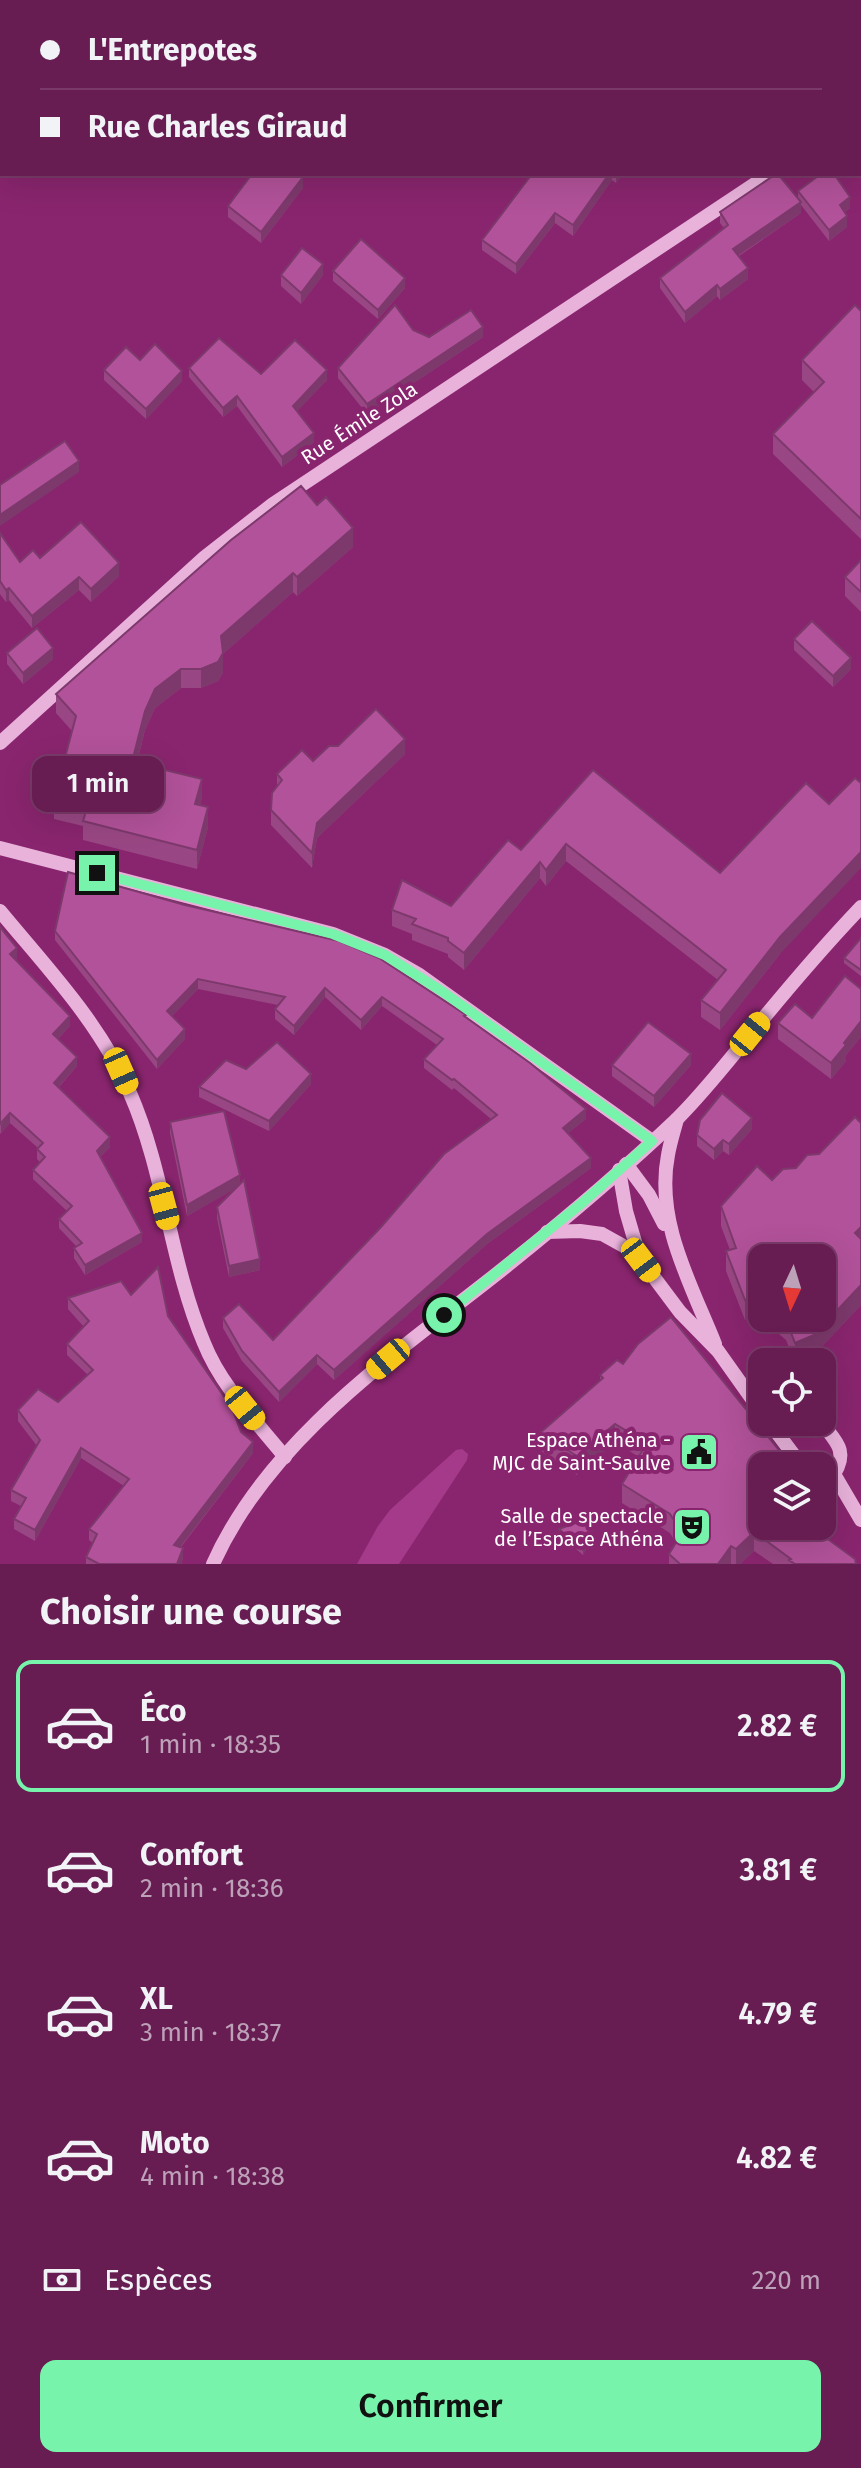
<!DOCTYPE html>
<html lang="fr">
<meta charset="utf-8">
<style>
:root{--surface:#671c52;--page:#6f295c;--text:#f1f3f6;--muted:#bda1b8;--line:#7a3a69;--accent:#77f3ab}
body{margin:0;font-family:"Fira Sans",sans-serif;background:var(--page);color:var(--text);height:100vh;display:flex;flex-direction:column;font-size:30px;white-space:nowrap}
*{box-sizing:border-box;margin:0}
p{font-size:26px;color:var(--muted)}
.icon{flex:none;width:44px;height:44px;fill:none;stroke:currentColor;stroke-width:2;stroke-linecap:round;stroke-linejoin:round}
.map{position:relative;height:1564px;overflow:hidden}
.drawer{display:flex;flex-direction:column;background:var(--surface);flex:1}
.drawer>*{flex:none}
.hud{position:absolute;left:0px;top:0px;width:862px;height:176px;box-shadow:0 8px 32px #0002,0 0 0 2px var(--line);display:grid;align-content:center;height:176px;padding:0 40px;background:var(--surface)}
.needle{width:52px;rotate:184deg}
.fabs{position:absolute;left:748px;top:1244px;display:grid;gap:16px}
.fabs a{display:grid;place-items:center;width:88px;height:88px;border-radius:16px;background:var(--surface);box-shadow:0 8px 32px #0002,0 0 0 2px var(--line);font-size:40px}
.end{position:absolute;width:36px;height:36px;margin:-18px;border:10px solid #77f3ab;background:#111;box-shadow:0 0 0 4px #111}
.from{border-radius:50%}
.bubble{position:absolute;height:56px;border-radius:16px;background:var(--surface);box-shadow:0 8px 32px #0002,0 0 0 2px var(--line);font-size:26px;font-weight:600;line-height:56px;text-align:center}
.car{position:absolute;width:24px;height:48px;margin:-24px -12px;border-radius:10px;box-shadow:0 0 6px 2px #0007;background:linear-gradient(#f5c518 24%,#345 0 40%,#f5c518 0 76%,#345 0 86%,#f5c518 0)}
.hud b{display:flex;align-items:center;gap:28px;height:76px;font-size:30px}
.hud b+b{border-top:2px solid var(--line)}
.hud i{width:20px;height:20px;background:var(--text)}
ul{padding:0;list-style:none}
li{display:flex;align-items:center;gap:24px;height:132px;margin:0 16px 12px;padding:0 24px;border:4px solid transparent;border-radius:16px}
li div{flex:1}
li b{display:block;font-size:30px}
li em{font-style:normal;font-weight:600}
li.active{border-color:var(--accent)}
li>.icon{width:72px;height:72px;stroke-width:1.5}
h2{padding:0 40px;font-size:36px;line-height:96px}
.pay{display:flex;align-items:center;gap:20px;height:88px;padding:0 40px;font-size:30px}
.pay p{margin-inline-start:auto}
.button{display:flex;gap:16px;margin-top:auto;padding:16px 40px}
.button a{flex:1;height:92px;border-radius:16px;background:var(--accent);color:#111;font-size:32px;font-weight:600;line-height:92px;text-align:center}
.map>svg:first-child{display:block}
</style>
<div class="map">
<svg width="861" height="1564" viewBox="0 0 861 1564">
<rect width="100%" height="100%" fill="#89256e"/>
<polygon fill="#a63a8a" points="462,1449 468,1454 467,1460 399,1564 357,1564 378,1526 390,1510 456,1450"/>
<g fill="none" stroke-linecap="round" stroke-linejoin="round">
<g stroke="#e9b2db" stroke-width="14">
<polyline points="860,114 861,113"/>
<polyline points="0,743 205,557 273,504 770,174"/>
<polyline points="0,848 333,934 385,955 418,974 652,1141"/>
<path d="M0,911c47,57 101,113 130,182 35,80 40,170 74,250 17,43 52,78 81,114"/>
<path d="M677,1119c-3,12 -7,24 -9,36 -13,66 23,129 47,189"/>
<polyline points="626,1164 649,1195 664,1224"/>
<polyline points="619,1170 626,1211 640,1259"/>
<polyline points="547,1232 580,1231 602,1234 629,1249 641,1260 680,1312 718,1351 762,1413"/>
<polyline points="769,1422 802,1466"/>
<path d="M821,1422c14,19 28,28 13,52l-12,1"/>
<polyline points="834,1474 861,1520"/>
<path d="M213,1564c55,-123 178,-207 281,-288 63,-50 126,-103 184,-158 27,-27 51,-58 75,-87 35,-43 70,-84 108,-124"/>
</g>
</g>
<g fill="#994784" fill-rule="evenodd">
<polygon points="532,174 623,174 616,183 612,180 573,236 555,223 516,274 482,250 482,240"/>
<polygon points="303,188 261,243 228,217 228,206"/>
<polygon points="798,191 850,208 844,213 847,227 829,241 801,205 801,213 739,256 748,279 720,300 717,296 685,323 660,288 660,278 724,228 720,223 720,212 798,199"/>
<polygon points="333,271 405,288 378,319 333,281"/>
<polygon points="281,275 323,275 301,304 281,286"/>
<polygon points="861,311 861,539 773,454 773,434 814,392 802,380 802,360"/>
<polygon points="413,330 429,337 483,337 367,414 338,378 338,368"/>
<polygon points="140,360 182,381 146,419 104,380 104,370"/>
<polygon points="189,368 327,380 297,411 314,442 282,467 237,406 223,417 189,377"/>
<polygon points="0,533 20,562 40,558 119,576 91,602 79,590 32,628 9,600 6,602 0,594"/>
<polygon points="231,540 353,547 297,596 293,592 223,654 223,673 218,681 201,688 181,688 155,708 145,730 137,763 202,798 200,805 208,827 197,869 83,840 83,826 54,819 54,799 72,731 56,713 56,694"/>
<polygon points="861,560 861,612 845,596 845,577"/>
<polygon points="794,639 851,669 833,687 794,650"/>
<polygon points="7,653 53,659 23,684 7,664"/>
<polygon points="405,754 317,838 312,868 271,825 271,810 277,786 277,774 313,761"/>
<polygon points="593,770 780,954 720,1030 701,1017 701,1000 718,980 566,861 546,886 540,878 464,970 448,957 448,954 412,940 412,934 392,926 392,910 451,906 521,850"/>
<polygon points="68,872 466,1017 586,1119 568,1133 591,1168 487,1244 334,1380 317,1364 279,1402 242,1361 223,1328 223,1318 273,1340 491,1119 454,1088 452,1090 424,1068 424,1059 437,1045 382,1006 361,1030 325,997 294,1035 275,1019 275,1009 278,1005 198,989 172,1016 185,1039 157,1069 55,940 55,931"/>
<polygon points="0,927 17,958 15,959 70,1026 58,1039 77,1066 59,1087 110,1147 100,1157 142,1242 85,1275 74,1258 74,1248 76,1246 59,1228 59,1219 67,1211 33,1179 33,1170 40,1162 37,1159 37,1149 38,1148 10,1123 0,1134"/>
<polygon points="861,938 861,976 844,963 844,958"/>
<polygon points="861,989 861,1037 846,1055 846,1061 831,1079 778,1039 778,1023 812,1018"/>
<polygon points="612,1065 691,1065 654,1107 612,1076"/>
<polygon points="246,1069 311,1084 269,1131 199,1097 199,1087"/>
<polygon points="170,1122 240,1184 260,1270 229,1277 217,1218 217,1207 236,1188 187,1216 170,1133"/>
<path d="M861,1123v182l-47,50 -19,7 -9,-22 -29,-25 -12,5 -19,-49v-20l4,-1 -9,-24v-20l75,-38 23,-14zM762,1258l60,60h-60z"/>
<polygon points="752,1129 729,1155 723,1151 714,1160 697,1146 697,1135"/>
<polygon points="131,1295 168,1316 253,1453 181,1547 183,1558 181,1564 86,1564 86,1557 93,1543 89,1540 89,1529 124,1486 81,1458 35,1541 14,1529 14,1519 21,1506 11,1501 11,1490 37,1446 18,1421 18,1410 58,1402 88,1375 67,1355 67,1344 84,1327 68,1309 68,1298"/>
<polygon points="600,1375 762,1526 856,1564 773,1564 754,1551 740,1564 669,1564 669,1554 676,1543 670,1533 622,1503 622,1484 639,1457 615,1442 577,1475 540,1451 540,1433 600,1381"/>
<polygon points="559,1529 593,1535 583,1555 559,1534"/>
</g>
<g fill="#7d396c">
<polygon points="609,174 612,174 612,180 573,236 573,225"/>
<polygon points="616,174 623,174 616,183"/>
<polygon points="303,177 303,188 261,243 261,232"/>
<polygon points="850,197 850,208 840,216 840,205"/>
<polygon points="801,202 801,213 733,259 733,249"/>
<polygon points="555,213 555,223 516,274 516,264"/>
<polygon points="847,216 847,227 829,241 829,230"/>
<polygon points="323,264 323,275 301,304 301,293"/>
<polygon points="748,268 748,279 720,300 720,289"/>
<polygon points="405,278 405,288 378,319 378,310"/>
<polygon points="717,285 717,296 685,323 685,312"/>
<polygon points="483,327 483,337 367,414 367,404"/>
<polygon points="327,370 327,380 293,416 293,406"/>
<polygon points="182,371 182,381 146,419 146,409"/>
<polygon points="237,396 237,406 223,417 223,408"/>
<polygon points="314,433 314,442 282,467 282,457"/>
<polygon points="79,461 79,472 0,526 0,515"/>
<polygon points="353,528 353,547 297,596 297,577"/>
<polygon points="119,563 119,576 91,602 91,589"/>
<polygon points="293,573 293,592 223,654 223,673 218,681 201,688 201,669 221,636"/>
<polygon points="79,577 79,590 32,628 32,616"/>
<polygon points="9,588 9,600 6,602 6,590"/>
<polygon points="53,648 53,659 23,684 23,673"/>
<polygon points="851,658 851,669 833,687 833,676"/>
<polygon points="181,669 181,688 155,708 145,730 132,781 132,762 145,711 155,689"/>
<polygon points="405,739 405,754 317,838 312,868 312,853 317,823"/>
<polygon points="202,779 202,798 195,823 195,804"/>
<polygon points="208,807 208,827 197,869 197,850"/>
<polygon points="566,844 566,861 546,886 546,870"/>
<polygon points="861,852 861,868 780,954 720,1030 720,1013 780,937"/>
<polygon points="540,862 540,878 464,970 464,953"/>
<polygon points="17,948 17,958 10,964 10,954"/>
<polygon points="198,979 198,989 167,1021 167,1011"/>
<polygon points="325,988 325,997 294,1035 294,1026"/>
<polygon points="382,997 382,1006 361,1030 361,1020"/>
<polygon points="70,1016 70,1026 53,1044 53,1034"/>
<polygon points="861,1021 861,1037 846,1055 846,1061 831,1079 831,1063 844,1043"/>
<polygon points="185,1029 185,1039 157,1069 157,1060"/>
<polygon points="691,1054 691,1065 654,1107 654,1096"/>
<polygon points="77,1057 77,1066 54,1092 54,1083"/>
<polygon points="311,1074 311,1084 269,1131 269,1121"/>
<polygon points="586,1109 586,1119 563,1137 563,1128"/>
<polygon points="10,1113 10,1123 1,1134 1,1125"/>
<polygon points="752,1118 752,1129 729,1155 729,1144"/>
<polygon points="110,1137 110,1147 97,1160 97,1151"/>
<polygon points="723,1140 723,1151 714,1160 714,1149"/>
<polygon points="591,1158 591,1168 487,1244 334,1380 334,1370 487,1234"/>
<polygon points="240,1175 240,1186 187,1216 187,1205"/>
<polygon points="861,1227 861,1247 855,1233"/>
<polygon points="142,1233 142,1242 85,1275 85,1265"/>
<polygon points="260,1259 260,1270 229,1277 229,1266"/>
<polygon points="861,1285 861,1305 814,1355 795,1362 795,1343"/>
<polygon points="757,1295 757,1315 745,1320 745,1300"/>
<polygon points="317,1355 317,1364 279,1402 279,1392"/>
<polygon points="615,1424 615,1442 577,1475 577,1456"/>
<polygon points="253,1442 253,1453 174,1555 174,1545"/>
<polygon points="81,1448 81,1458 35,1541 35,1530"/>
<polygon points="593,1529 593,1535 583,1555 583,1550"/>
<polygon points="754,1532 754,1551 740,1564 736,1564 736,1549"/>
<polygon points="731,1546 731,1564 718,1564"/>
<polygon points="183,1548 183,1558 181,1564 177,1564"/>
</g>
<g fill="#b2529a" stroke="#7d396c" stroke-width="2">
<polygon points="0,0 95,0 93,2 2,2 2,21 0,19"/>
<polygon points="708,0 719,0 722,2 706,2"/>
<polygon points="252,174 298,174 303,177 261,232 228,206"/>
<polygon points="532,174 609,174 573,225 555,213 516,264 482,240"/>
<polygon points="776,174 778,174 801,202 733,249 748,268 720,289 717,285 685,312 660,278 728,225 720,212"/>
<polygon points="821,174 834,174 850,197 840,205 847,216 829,230 798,191"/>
<polygon points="361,239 405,278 378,310 333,271"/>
<polygon points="302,248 323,264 301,293 281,275"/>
<polygon points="395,305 413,330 429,337 471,310 483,327 367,404 338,368"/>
<polygon points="855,305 861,311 861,519 773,434 824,382 802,360"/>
<polygon points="219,338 261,374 295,340 327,370 293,406 314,433 282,457 237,396 223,408 189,368"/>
<polygon points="155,344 182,371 146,409 104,370 126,347 140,360"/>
<polygon points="65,441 79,461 0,515 0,485"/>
<polygon points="301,486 317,505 326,497 353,528 297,577 293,573 221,636 223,653 218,662 201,669 181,669 155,689 145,711 132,762 202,779 195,804 208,807 197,850 83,821 87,808 54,799 76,716 56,694 231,540"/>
<polygon points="81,522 119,563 91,589 79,577 32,616 9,588 6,590 0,581 0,533 20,562 33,550 40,558"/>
<polygon points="861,560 861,592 845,577"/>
<polygon points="812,621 851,658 833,676 794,639"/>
<polygon points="37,628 53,648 23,673 7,653"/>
<polygon points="376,709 405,739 317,823 312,853 271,810 272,793 282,780 277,774 302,750 313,761 329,746 338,746"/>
<polygon points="593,770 720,873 806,783 829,804 855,778 861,783 861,852 780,937 720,1013 701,1000 726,970 566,844 546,870 540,862 464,953 448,941 448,938 412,924 416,919 392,910 402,880 451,906 508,840 521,850"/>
<polygon points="68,872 185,905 339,941 379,958 466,1015 464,1016 530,1063 586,1109 563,1128 591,1158 487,1234 334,1370 317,1355 279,1392 242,1351 223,1318 239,1304 273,1340 381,1227 444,1154 497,1115 454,1079 452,1080 424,1059 443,1039 382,997 361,1020 325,988 294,1026 275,1009 285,997 198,979 167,1011 185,1029 157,1060 55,931"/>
<polygon points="0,927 17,948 10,954 70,1016 53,1034 77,1057 54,1083 110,1137 97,1151 142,1233 85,1265 74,1248 82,1243 59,1219 72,1206 33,1170 45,1157 37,1149 43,1143 10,1113 0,1124"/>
<polygon points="861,938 861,970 844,958"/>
<polygon points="845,976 861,989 861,1021 844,1043 846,1045 831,1063 778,1023 795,1004 812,1018"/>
<polygon points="648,1022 691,1054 654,1096 612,1065"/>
<polygon points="277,1042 311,1074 269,1121 199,1087 226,1060 246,1069"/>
<polygon points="722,1093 752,1118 729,1144 723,1140 714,1149 697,1135 700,1120"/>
<polygon points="224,1111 240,1175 187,1205 170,1122"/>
<polygon points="855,1117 861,1123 861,1227 855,1233 861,1239 861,1285 814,1335 795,1343 786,1320 784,1318 822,1318 822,1258 762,1258 762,1299 757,1295 745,1300 726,1251 736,1248 721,1206 757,1166 772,1180 783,1169 796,1168 807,1155 819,1154"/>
<polygon points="244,1180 260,1259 229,1266 217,1207"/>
<polygon points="158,1267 168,1316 232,1408 241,1432 253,1442 174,1545 183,1548 177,1564 99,1564 86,1557 97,1534 89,1529 129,1479 81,1448 35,1530 14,1519 26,1498 11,1490 40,1440 18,1410 38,1389 58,1402 93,1370 67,1344 89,1321 68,1298 121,1281 131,1295"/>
<polygon points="671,1317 792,1466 762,1466 762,1526 810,1526 855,1559 856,1564 795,1564 789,1560 791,1559 754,1532 736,1549 731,1546 718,1564 680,1564 669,1554 682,1533 670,1514 622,1484 647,1443 615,1424 577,1456 540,1433 603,1378 600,1375 617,1360 623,1364 638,1344"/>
<polygon points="581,1521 593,1529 583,1550 559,1529"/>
</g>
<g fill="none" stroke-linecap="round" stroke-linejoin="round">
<polyline stroke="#77f3ab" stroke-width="10" points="97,873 333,934 385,955 443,992 652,1141 582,1203 444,1315"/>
</g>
<defs>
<g id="civic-square" transform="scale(2)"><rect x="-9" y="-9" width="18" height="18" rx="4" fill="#77f3ab" stroke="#89256e"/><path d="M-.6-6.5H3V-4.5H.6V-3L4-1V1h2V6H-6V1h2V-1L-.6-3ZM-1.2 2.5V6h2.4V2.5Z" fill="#111"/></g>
<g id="theatre-square" transform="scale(2)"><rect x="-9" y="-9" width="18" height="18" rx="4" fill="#77f3ab" stroke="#89256e"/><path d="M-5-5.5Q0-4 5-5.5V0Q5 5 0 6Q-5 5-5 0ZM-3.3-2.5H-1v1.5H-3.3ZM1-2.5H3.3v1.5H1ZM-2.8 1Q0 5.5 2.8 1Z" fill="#111"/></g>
</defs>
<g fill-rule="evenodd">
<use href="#civic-square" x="699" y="1452"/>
<use href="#theatre-square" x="692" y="1527"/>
</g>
<g text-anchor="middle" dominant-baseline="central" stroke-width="8" stroke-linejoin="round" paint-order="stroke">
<g font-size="20" fill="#fff" stroke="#89256e">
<text transform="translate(359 423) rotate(-33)">Rue Émile Zola</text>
</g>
<g font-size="20" fill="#fff" stroke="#89256e" text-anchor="end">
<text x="671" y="1440">Espace Athéna -<tspan x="671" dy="23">MJC de Saint-Saulve</tspan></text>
<text x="664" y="1516">Salle de spectacle<tspan x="664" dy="23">de l’Espace Athéna</tspan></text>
</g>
</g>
</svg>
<div class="fabs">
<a><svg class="needle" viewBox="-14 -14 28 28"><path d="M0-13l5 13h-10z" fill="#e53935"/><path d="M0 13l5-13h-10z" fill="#bda1b8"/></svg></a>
<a><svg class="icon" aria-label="locate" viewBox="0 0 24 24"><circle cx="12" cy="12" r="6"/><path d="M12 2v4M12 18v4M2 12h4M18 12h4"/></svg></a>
<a><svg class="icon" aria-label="layers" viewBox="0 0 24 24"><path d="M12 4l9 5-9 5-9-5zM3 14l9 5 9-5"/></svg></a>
</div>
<i class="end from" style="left:444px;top:1315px"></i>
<i class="end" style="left:97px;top:873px"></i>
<div class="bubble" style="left:32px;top:756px;width:132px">1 min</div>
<i class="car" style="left:750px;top:1034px;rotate:39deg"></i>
<i class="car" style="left:121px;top:1071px;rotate:156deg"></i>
<i class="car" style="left:164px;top:1206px;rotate:165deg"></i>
<i class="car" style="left:641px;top:1260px;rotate:143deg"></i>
<i class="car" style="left:388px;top:1359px;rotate:230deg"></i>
<i class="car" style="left:245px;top:1408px;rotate:141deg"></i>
<div class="hud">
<b><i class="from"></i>L'Entrepotes</b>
<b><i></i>Rue Charles Giraud</b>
</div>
</div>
<section class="drawer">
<h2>Choisir une course</h2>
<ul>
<li class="active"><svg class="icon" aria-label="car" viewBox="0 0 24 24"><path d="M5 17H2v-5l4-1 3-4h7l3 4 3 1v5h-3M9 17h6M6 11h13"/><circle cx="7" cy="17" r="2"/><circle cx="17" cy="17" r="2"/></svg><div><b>Éco</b><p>1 min · 18:35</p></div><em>2.82 €</em></li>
<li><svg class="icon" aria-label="car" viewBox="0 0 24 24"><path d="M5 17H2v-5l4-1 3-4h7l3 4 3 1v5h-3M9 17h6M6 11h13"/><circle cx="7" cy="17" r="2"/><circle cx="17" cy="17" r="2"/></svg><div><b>Confort</b><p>2 min · 18:36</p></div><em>3.81 €</em></li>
<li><svg class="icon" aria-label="car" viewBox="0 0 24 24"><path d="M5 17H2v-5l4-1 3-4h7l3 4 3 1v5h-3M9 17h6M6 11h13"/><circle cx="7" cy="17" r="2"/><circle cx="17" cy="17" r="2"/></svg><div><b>XL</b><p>3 min · 18:37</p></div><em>4.79 €</em></li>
<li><svg class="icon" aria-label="car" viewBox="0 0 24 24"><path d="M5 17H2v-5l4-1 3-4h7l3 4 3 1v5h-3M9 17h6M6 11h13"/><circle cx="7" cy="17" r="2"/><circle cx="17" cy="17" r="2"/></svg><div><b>Moto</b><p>4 min · 18:38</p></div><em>4.82 €</em></li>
</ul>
<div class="pay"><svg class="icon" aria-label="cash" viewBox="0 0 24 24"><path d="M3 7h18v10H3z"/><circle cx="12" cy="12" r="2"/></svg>Espèces<p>220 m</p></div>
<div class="button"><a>Confirmer</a></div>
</section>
